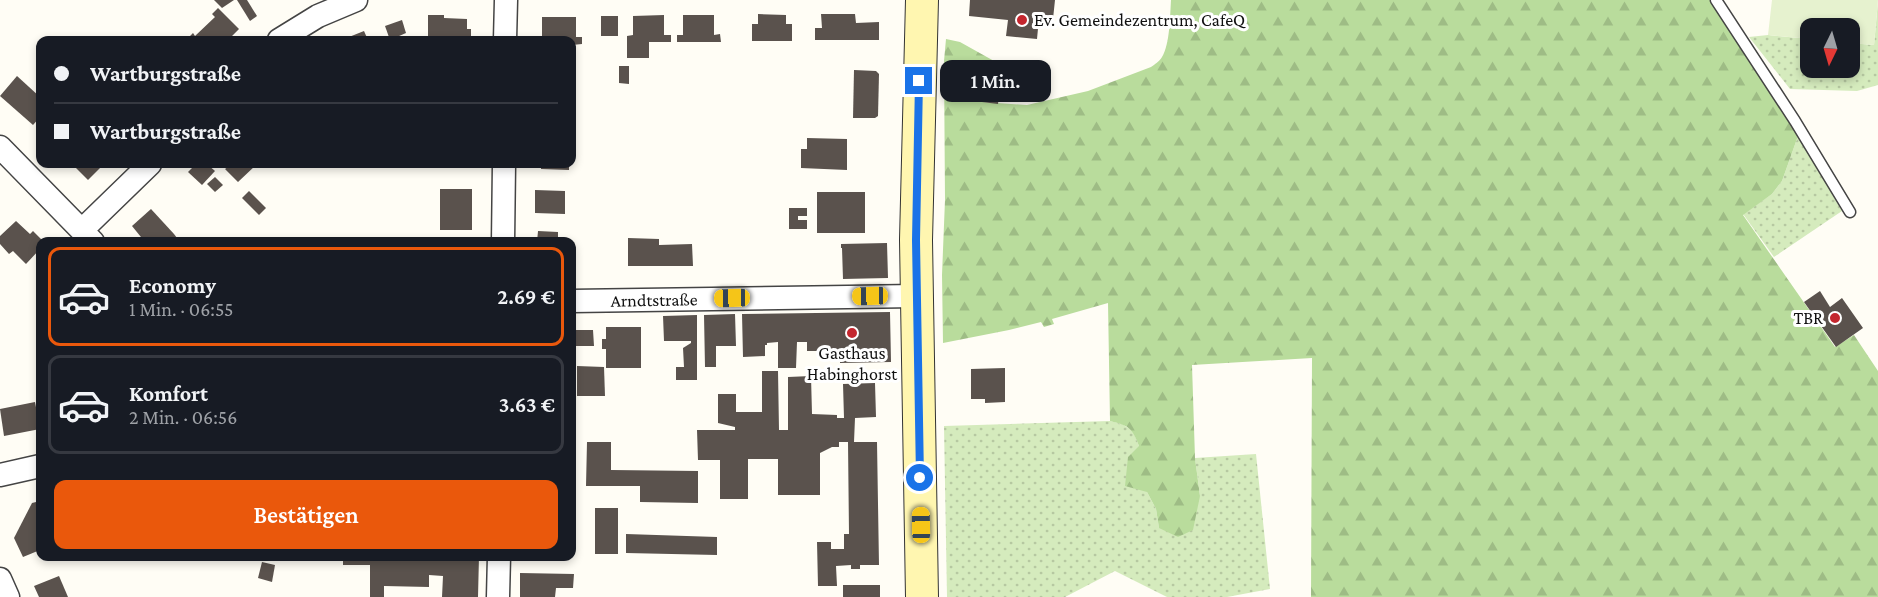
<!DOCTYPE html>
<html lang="de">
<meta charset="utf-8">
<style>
:root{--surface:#171b24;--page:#242831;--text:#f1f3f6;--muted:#9ea1a6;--line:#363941;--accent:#ea580c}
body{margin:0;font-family:"Crimson Pro",serif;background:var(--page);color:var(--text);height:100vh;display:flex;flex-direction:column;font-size:22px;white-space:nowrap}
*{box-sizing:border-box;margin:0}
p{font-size:20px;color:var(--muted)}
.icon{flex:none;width:33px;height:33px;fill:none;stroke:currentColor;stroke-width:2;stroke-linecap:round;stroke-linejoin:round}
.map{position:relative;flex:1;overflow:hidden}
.drawer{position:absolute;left:36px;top:237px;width:540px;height:324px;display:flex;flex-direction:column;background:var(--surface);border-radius:12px;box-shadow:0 3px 9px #0003}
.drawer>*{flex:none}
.banner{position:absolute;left:36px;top:36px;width:540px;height:132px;border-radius:12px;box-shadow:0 3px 9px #0003;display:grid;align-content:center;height:132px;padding:0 18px;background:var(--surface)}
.needle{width:39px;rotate:185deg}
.fabs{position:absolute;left:1800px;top:18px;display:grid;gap:12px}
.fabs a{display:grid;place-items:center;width:60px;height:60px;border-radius:12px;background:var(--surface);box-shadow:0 3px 9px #0003;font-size:30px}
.end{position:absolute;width:27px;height:27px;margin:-14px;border:8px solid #1a73e8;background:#fff;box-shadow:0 0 0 3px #fff}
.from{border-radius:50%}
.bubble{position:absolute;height:42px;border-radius:12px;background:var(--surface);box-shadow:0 3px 9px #0003;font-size:20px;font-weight:600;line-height:42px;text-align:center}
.car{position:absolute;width:18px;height:36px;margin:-18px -9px;border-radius:8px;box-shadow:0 0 4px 2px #0007;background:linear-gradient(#f5c518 24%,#345 0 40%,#f5c518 0 76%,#345 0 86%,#f5c518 0)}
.banner b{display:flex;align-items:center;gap:21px;height:57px;font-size:22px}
.banner b+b{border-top:2px solid var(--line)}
.banner i{width:15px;height:15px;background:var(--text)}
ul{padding:10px 0 0;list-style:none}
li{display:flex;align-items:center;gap:18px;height:99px;margin:0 12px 9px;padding:0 6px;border:3px solid var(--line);border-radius:12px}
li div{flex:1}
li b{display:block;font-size:22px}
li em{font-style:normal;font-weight:600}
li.on{border-color:var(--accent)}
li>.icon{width:54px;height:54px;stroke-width:1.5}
.cta{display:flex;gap:12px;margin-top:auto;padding:12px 18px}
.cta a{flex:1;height:69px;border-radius:12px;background:var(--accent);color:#fff;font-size:24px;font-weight:600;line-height:69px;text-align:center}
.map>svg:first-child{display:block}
</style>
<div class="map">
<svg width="1878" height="597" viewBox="0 0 1878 597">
<defs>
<pattern id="grass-dots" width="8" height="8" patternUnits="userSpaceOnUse" patternTransform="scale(1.5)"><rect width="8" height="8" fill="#d5ebbd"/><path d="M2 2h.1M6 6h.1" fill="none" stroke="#b6c8a1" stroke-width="1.8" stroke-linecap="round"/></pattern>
<pattern id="forest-firs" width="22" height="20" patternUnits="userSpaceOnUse" patternTransform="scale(1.5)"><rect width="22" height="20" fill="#b9dc9c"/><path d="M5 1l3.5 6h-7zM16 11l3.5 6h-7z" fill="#9ebc85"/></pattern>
</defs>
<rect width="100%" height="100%" fill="#fffdf5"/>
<g fill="url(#grass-dots)">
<polygon points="1878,1 1878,85 1857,91 1790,89 1749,37 1768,35 1810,39 1810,68 1850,68 1850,43 1874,45"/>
<polygon points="1798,136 1842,211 1774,257 1743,214 1772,194 1782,181"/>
<polygon points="1110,421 1122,424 1133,431 1139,446 1147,492 1156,509 1159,528 1200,496 1195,458 1256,454 1270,589 1227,597 1167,597 1115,571 1065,597 947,597 944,426"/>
</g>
<path fill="url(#forest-firs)" d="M1171,0h541l86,136 -16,45 -10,13 -29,21 92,132 19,-12 24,36v226h-567l1,-239 -120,7 3,93 5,38 -7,34 -15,7 -19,-9 -3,-19 -9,-17 -22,-6 3,-29 11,-11c-7,-18 -9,-20 -29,-25l-2,-118 -56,16 2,5 -10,3 -3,-5 -32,8 -66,13 -1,-68 3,-75 -1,-139 2,-22 14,3 43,24 -16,-1 -4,37 44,3 61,-14 63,-24c4,-3 8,-5 11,-10 8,-13 8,-41 9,-57z"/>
<polygon fill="#e6f2cf" points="1772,0 1878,0 1874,45 1850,43 1850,28 1810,28 1810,39 1768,35"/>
<g fill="#5a524d">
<polygon points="214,0 234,0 222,8"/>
<polygon points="237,0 247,0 257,16 250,21"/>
<polygon points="970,0 1055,0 1053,19 1039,18 1037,39 1006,36 1008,20 969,16"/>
<polygon points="218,8 239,29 228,40 188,40 187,39 193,33 195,36 215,17 212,14"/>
<polygon points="758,14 786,15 786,24 792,24 792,41 752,41 752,24 758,24"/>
<polygon points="821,14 855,14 856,23 879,22 879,40 815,40 815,28 822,28"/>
<polygon points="428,15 444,15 444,18 467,19 467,29 471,29 471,40 428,39"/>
<polygon points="664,15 664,35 671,35 671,42 649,42 649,58 627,58 627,36 633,35 633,16"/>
<polygon points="683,15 714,15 714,35 720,34 721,42 677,42 677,35 683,35"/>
<rect x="601" y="16" width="17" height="20"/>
<polygon points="542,17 576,17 576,37 582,37 582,44 572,45 572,40 542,40"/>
<polygon points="402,20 406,33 390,40 385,26"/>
<polygon points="364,31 368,40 342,40 349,37"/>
<polygon points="987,64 1003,66 998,104 982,102"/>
<polygon points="619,66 629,66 629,84 619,83"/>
<polygon points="854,70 876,71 879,74 878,116 875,118 853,118"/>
<polygon points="17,76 40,97 40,117 33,125 0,96"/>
<polygon points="807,138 847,139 847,170 801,168 801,149 807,149"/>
<polygon points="72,164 104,164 88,180"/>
<polygon points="196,164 207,164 215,171 202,185 188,172"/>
<polygon points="227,164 257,164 238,182 225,169 229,166"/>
<polygon points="541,164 569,164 569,170 541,169"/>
<polygon points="215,177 223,185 215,192 207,184"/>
<rect x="440" y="189" width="32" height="41"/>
<polygon points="535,190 565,191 565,214 535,213"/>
<polygon points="249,191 266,208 259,215 242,198"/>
<rect x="817" y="192" width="48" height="41"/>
<polygon points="789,208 807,208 807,216 798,216 798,220 807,220 807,229 789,229"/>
<polygon points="151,209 174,234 180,242 145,242 132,226"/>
<polygon points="16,221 30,234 33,231 44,242 40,242 40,249 26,264 13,251 9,254 0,244 0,236"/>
<polygon points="538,231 558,232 558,242 537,242"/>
<polygon points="628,238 659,239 659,245 692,244 693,266 628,266"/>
<polygon points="887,243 888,278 843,279 842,248 841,248 841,244"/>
<polygon points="1820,291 1830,307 1842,298 1863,328 1836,347 1804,302"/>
<polygon points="890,312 891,362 840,363 840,351 807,351 807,342 797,342 796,368 778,368 778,342 767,343 767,345 765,345 765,356 743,357 742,314"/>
<polygon points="735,314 736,346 716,346 716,367 705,367 704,315"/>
<polygon points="697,315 697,380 676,380 676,367 684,367 683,348 691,343 691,341 664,341 663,316"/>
<polygon points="606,327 641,327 641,368 606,368 606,349 602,349 602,339 606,339"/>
<polygon points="572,330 593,330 594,346 572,346"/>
<polygon points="577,366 604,367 605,396 577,396"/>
<polygon points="1005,368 1005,402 985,403 985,399 971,399 971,369"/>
<polygon points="762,371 778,371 779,430 788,430 788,377 811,376 812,414 837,415 837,418 844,418 843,384 875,383 876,417 855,418 854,442 877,442 879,565 860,565 860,569 851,569 851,565 836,566 837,586 818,586 817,542 831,542 831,549 844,549 844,534 849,534 848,442 839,442 839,447 832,447 820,453 820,495 778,495 778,459 748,459 748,499 720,499 720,460 698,460 697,430 735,430 735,427 718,423 718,394 736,394 736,412 762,412"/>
<polygon points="35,402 40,429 4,436 0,409"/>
<polygon points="587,442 611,442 611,470 698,471 698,503 640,502 640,486 586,486"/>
<polygon points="40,501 40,550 23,557 14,538 32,503"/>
<rect x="595" y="508" width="23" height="46"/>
<polygon points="626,534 717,537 717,555 626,553"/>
<polygon points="343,556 479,556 478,597 442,597 443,576 429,575 429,587 384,586 384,597 370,597 370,565 343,565"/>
<polygon points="262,562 275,565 272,582 258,578"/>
<polygon points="520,573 574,574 573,588 556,588 555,597 520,597"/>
<polygon points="59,576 68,597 39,597 34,586"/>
<rect x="843" y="585" width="37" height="12"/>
</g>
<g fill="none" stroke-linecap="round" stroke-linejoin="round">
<g stroke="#444" stroke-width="13">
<polyline id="lane" points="1716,0 1795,121 1850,212"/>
</g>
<g stroke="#444" stroke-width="25">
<g id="street">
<polyline points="279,40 318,16 356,0"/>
<polyline points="505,40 506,0"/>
<polyline points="0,147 93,242"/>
<polyline points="82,230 150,164"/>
<polyline points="503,242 504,164"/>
<polyline points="572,301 916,296"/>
<polyline points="0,475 40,466"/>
<polyline points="0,579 8,597"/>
<polyline points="498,597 499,556"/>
</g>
</g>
<g stroke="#333" stroke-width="34">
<polyline id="secondary" points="922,0 916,240 922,597"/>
</g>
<use href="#lane" stroke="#fff" stroke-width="10"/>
<use href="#street" stroke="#fff" stroke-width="22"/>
<use href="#secondary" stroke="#fff6b0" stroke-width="32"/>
</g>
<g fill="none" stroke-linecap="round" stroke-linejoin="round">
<polyline stroke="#1a73e8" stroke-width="8" points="919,81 916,240 920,478"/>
</g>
<g fill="#c4262e" stroke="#fff" stroke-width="2">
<circle cx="1022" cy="20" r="6"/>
<circle cx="1835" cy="318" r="6"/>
<circle cx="852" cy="333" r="6"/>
</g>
<g text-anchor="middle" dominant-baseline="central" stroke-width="6" stroke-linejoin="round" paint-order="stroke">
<g font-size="18" fill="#111" stroke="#fff" text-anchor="start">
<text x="1034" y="20">Ev. Gemeindezentrum, CafeQ</text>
<text x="1823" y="318" text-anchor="end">TBR</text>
<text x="852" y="353" text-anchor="middle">Gasthaus<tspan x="852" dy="21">Habinghorst</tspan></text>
</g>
<g font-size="18" fill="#111" stroke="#fff">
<text transform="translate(654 300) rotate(-1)">Arndtstraße</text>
</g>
</g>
</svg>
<div class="fabs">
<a><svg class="needle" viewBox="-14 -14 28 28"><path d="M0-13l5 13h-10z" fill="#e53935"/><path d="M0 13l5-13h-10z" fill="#9ea1a6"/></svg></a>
</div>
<i class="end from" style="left:920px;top:478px"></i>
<i class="end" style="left:919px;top:81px"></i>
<div class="bubble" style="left:940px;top:60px;width:111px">1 Min.</div>
<i class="car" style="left:870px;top:296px;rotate:269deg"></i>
<i class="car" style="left:732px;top:298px;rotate:269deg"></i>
<i class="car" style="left:921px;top:525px;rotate:359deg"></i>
<div class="banner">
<b><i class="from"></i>Wartburgstraße</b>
<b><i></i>Wartburgstraße</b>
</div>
<section class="drawer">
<ul>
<li class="on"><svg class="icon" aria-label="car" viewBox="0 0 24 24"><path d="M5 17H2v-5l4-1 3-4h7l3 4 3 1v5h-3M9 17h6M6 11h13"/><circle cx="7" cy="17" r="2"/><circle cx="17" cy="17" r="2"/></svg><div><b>Economy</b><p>1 Min. · 06:55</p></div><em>2.69 €</em></li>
<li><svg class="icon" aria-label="car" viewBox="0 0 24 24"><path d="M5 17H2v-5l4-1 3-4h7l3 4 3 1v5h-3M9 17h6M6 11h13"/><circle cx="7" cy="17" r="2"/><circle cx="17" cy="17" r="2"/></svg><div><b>Komfort</b><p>2 Min. · 06:56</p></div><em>3.63 €</em></li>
</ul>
<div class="cta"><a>Bestätigen</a></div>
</section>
</div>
